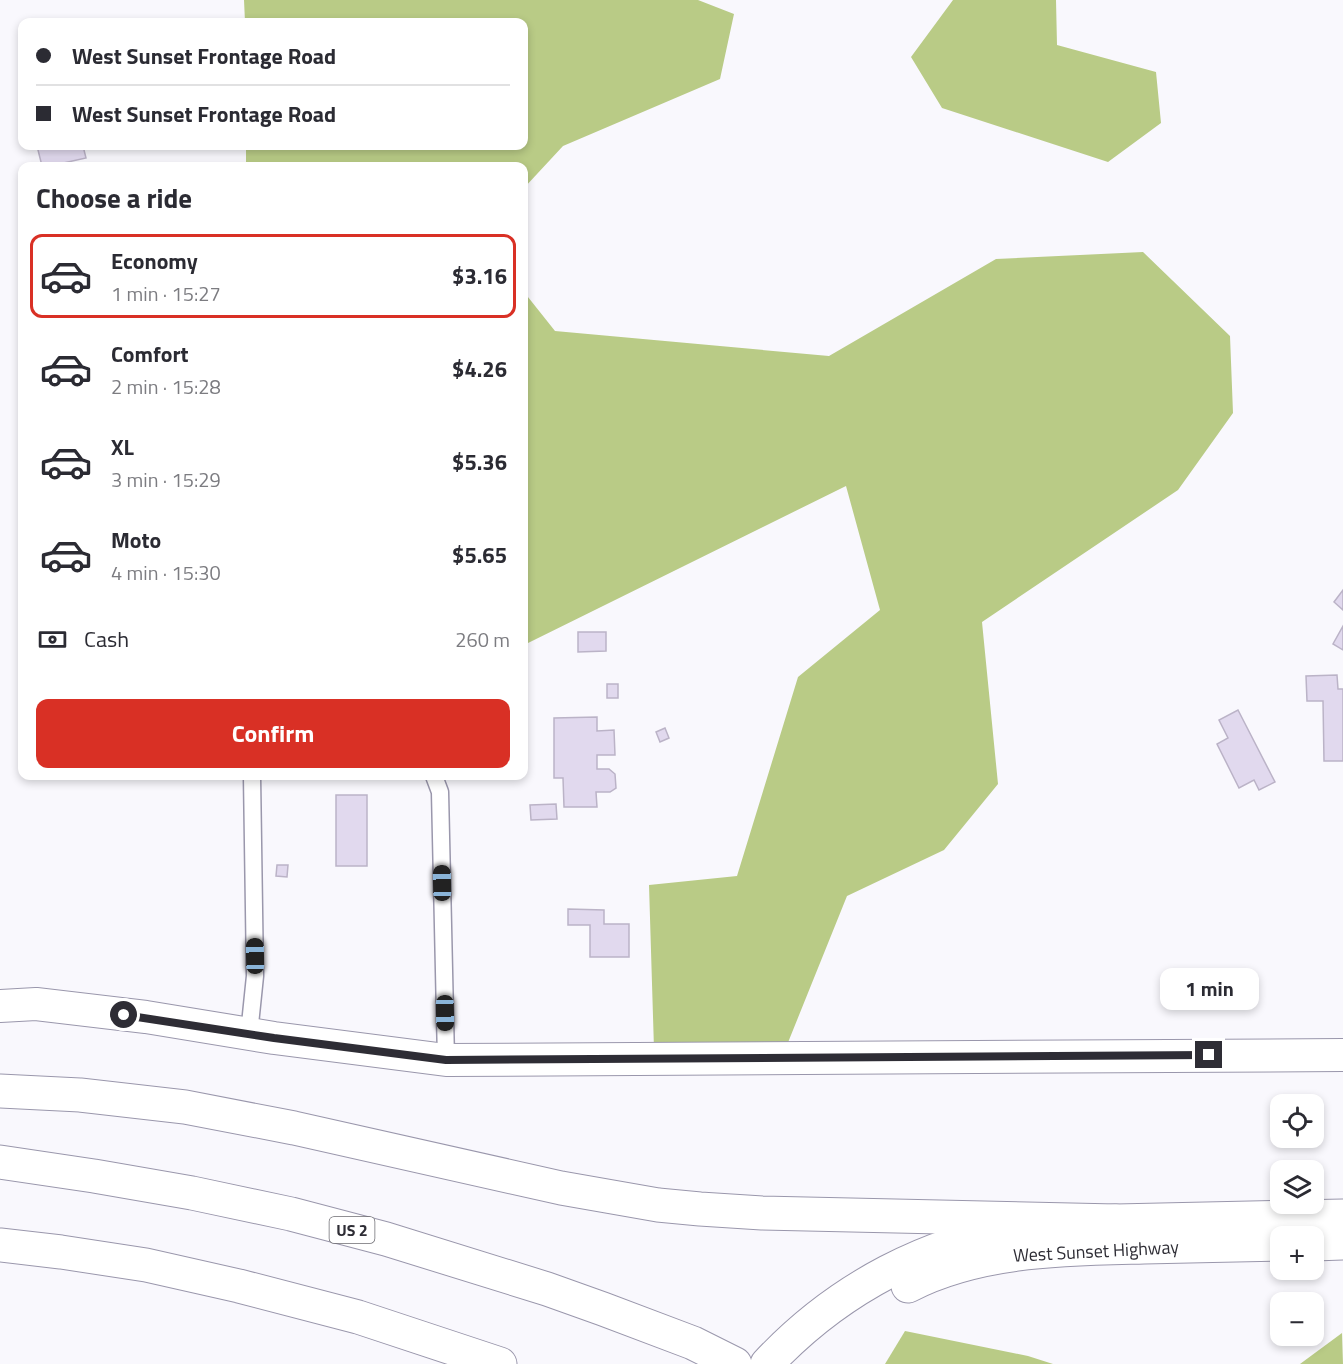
<!DOCTYPE html>
<meta charset="utf-8">
<style>
:root{--surface:#fff;--page:#f7f7f7;--text:#2b2b33;--muted:#7c7c81;--line:#e1e1e2;--accent:#d93025}
body{margin:0;font-family:"Titillium Web",sans-serif;background:var(--page);color:var(--text);height:100vh;display:flex;flex-direction:column;font-size:22px;white-space:nowrap}
*{box-sizing:border-box;margin:0}
p{font-size:20px;color:var(--muted)}
.icon{flex:none;width:33px;height:33px;fill:none;stroke:currentColor;stroke-width:2;stroke-linecap:round;stroke-linejoin:round}
.map{position:relative;flex:1;overflow:hidden}
.sheet{position:absolute;left:18px;top:162px;width:510px;height:618px;display:flex;flex-direction:column;background:var(--surface);border-radius:12px;box-shadow:0 3px 9px #0003}
.sheet>*{flex:none}
.hud{position:absolute;left:18px;top:18px;width:510px;height:132px;border-radius:12px;box-shadow:0 3px 9px #0003;display:grid;align-content:center;height:132px;padding:0 18px;background:var(--surface)}
.controls{position:absolute;left:1270px;top:1094px;display:grid;gap:12px}
.controls a{display:grid;place-items:center;width:54px;height:54px;border-radius:12px;background:var(--surface);box-shadow:0 3px 9px #0003;font-size:30px}
.end{position:absolute;width:27px;height:27px;margin:-14px;border:8px solid #2e2d35;background:#fff;box-shadow:0 0 0 3px #fff}
.from{border-radius:50%}
.bubble{position:absolute;height:42px;border-radius:12px;background:var(--surface);box-shadow:0 3px 9px #0003;font-size:20px;font-weight:700;line-height:42px;text-align:center}
.car{position:absolute;width:18px;height:36px;margin:-18px -9px;border-radius:8px;box-shadow:0 0 4px 2px #0007;background:linear-gradient(#222 24%,#8ab4d8 0 40%,#222 0 76%,#8ab4d8 0 86%,#222 0)}
.hud b{display:flex;align-items:center;gap:21px;height:57px;font-size:22px}
.hud b+b{border-top:2px solid var(--line)}
.hud i{width:15px;height:15px;background:var(--text)}
ul{padding:0;list-style:none}
li{display:flex;align-items:center;gap:18px;height:84px;margin:0 12px 9px;padding:0 6px;border:3px solid transparent;border-radius:12px}
li div{flex:1}
li b{display:block;font-size:22px}
li em{font-style:normal;font-weight:700}
li.selected{border-color:var(--accent)}
li>.icon{width:54px;height:54px;stroke-width:1.5}
h2{padding:0 18px;font-size:27px;line-height:72px}
.pay{display:flex;align-items:center;gap:15px;height:66px;padding:0 18px;font-size:22px}
.pay p{margin-inline-start:auto}
.primary-button{display:flex;gap:12px;margin-top:auto;padding:12px 18px}
.primary-button a{flex:1;height:69px;border-radius:12px;background:var(--accent);color:#fff;font-size:24px;font-weight:700;line-height:69px;text-align:center}
.map>svg:first-child{display:block}
</style>
<div class="map">
<svg width="1343" height="1364" viewBox="0 0 1343 1364">
<rect width="100%" height="100%" fill="#f9f8fd"/>
<g fill="#b9cb86">
<polygon points="244,0 698,0 734,14 720,79 563,146 524,188 524,166 246,166 246,146 524,146 524,22 245,22"/>
<polygon points="953,0 1056,0 1057,45 1156,72 1161,123 1108,162 942,108 911,57"/>
<polygon points="1143,252 1230,336 1233,413 1178,490 982,622 998,784 944,850 847,896 787,1045 654,1049 649,885 737,876 798,677 880,610 846,486 524,645 524,292 555,331 829,356 996,259"/>
<polygon points="905,1331 1028,1356 1053,1364 885,1364"/>
<polygon points="1342,1333 1343,1364 1300,1364"/>
</g>
<g fill="#e1d9ee" stroke="#bbb3c7" stroke-width="1.5">
<polygon points="37,146 83,146 86,158 50,166 42,166"/>
<polygon points="1343,590 1343,610 1334,602"/>
<polygon points="1343,626 1343,650 1333,644"/>
<polygon points="578,632 606,632 606,651 578,652"/>
<polygon points="1337,675 1338,689 1343,689 1343,761 1324,761 1323,701 1307,701 1306,676"/>
<rect x="607" y="684" width="11" height="14"/>
<polygon points="1238,710 1275,782 1259,790 1254,780 1239,788 1217,744 1228,738 1219,720"/>
<polygon points="597,717 597,731 614,730 615,755 597,755 597,769 609,769 615,774 616,788 610,792 596,792 597,807 564,807 563,778 554,778 554,718"/>
<polygon points="665,728 669,738 660,742 656,732"/>
<rect x="336" y="795" width="31" height="71"/>
<polygon points="556,804 557,819 531,820 530,805"/>
<polygon points="277,865 288,865 287,877 276,876"/>
<polygon points="568,909 604,910 604,924 629,924 629,957 590,957 590,925 568,925"/>
</g>
<g fill="none" stroke-linecap="round" stroke-linejoin="round">
<g stroke="#9a97ac" stroke-width="19">
<g id="lane">
<polyline points="434,776 440,792 446,1060"/>
<polyline points="249,1034 255,976 252,776"/>
</g>
</g>
<g stroke="#9a97ac" stroke-width="34">
<polyline id="street" points="0,1006 36,1004 146,1017 274,1038 446,1060 1343,1055"/>
</g>
<g stroke="#9a97ac" stroke-width="35">
<g id="primary">
<polyline points="1087,1223 1116,1221 1343,1216"/>
<polyline points="1314,1244 1343,1243"/>
<path d="M908,1286c71,-37 158,-37 236,-39 46,-1 91,-2 137,-3"/>
<path d="M767,1364c69,-74 164,-126 266,-137"/>
</g>
</g>
<g stroke="#9a97ac" stroke-width="35">
<g id="highway">
<polyline points="0,1091 80,1095 185,1107 294,1128 561,1188 658,1205 700,1209 762,1213 1116,1221"/>
<polyline points="0,1162 94,1176 192,1193 291,1214 386,1239 547,1289 603,1309 693,1343 735,1364"/>
<polyline points="0,1245 61,1252 146,1265 239,1286 358,1317 500,1364"/>
</g>
</g>
<use href="#lane" stroke="#fff" stroke-width="16"/>
<use href="#street" stroke="#fff" stroke-width="32"/>
<use href="#primary" stroke="#fff" stroke-width="33"/>
<use href="#highway" stroke="#fff" stroke-width="33"/>
</g>
<g fill="none" stroke-linecap="round" stroke-linejoin="round">
<polyline stroke="#2e2d35" stroke-width="8" points="124,1015 274,1038 446,1060 1209,1055"/>
</g>
<g text-anchor="middle" dominant-baseline="central" stroke-width="4.5" stroke-linejoin="round" paint-order="stroke">
<rect fill="#fff" stroke="#6d6c72" stroke-width="1.5" x="329.5" y="1217" width="45" height="26" rx="4.5"/>
<g font-size="16" font-weight="bold" fill="#2e2d35">
<text x="352" y="1230">US 2</text>
</g>
<g font-size="18" fill="#2e2d35" stroke="#fff">
<text transform="translate(1096 1251) rotate(-3)">West Sunset Highway</text>
</g>
</g>
</svg>
<div class="controls">
<a><svg class="icon" aria-label="locate" viewBox="0 0 24 24"><circle cx="12" cy="12" r="6"/><path d="M12 2v4M12 18v4M2 12h4M18 12h4"/></svg></a>
<a><svg class="icon" aria-label="layers" viewBox="0 0 24 24"><path d="M12 4l9 5-9 5-9-5zM3 14l9 5 9-5"/></svg></a>
<a>+</a>
<a>−</a>
</div>
<i class="end from" style="left:124px;top:1015px"></i>
<i class="end" style="left:1209px;top:1055px"></i>
<div class="bubble" style="left:1160px;top:968px;width:99px">1 min</div>
<i class="car" style="left:442px;top:883px;rotate:359deg"></i>
<i class="car" style="left:255px;top:956px;rotate:359deg"></i>
<i class="car" style="left:445px;top:1013px;rotate:179deg"></i>
<div class="hud">
<b><i class="from"></i>West Sunset Frontage Road</b>
<b><i></i>West Sunset Frontage Road</b>
</div>
<section class="sheet">
<h2>Choose a ride</h2>
<ul>
<li class="selected"><svg class="icon" aria-label="car" viewBox="0 0 24 24"><path d="M5 17H2v-5l4-1 3-4h7l3 4 3 1v5h-3M9 17h6M6 11h13"/><circle cx="7" cy="17" r="2"/><circle cx="17" cy="17" r="2"/></svg><div><b>Economy</b><p>1 min · 15:27</p></div><em>$3.16</em></li>
<li><svg class="icon" aria-label="car" viewBox="0 0 24 24"><path d="M5 17H2v-5l4-1 3-4h7l3 4 3 1v5h-3M9 17h6M6 11h13"/><circle cx="7" cy="17" r="2"/><circle cx="17" cy="17" r="2"/></svg><div><b>Comfort</b><p>2 min · 15:28</p></div><em>$4.26</em></li>
<li><svg class="icon" aria-label="car" viewBox="0 0 24 24"><path d="M5 17H2v-5l4-1 3-4h7l3 4 3 1v5h-3M9 17h6M6 11h13"/><circle cx="7" cy="17" r="2"/><circle cx="17" cy="17" r="2"/></svg><div><b>XL</b><p>3 min · 15:29</p></div><em>$5.36</em></li>
<li><svg class="icon" aria-label="car" viewBox="0 0 24 24"><path d="M5 17H2v-5l4-1 3-4h7l3 4 3 1v5h-3M9 17h6M6 11h13"/><circle cx="7" cy="17" r="2"/><circle cx="17" cy="17" r="2"/></svg><div><b>Moto</b><p>4 min · 15:30</p></div><em>$5.65</em></li>
</ul>
<div class="pay"><svg class="icon" aria-label="cash" viewBox="0 0 24 24"><path d="M3 7h18v10H3z"/><circle cx="12" cy="12" r="2"/></svg>Cash<p>260 m</p></div>
<div class="primary-button"><a>Confirm</a></div>
</section>
</div>
